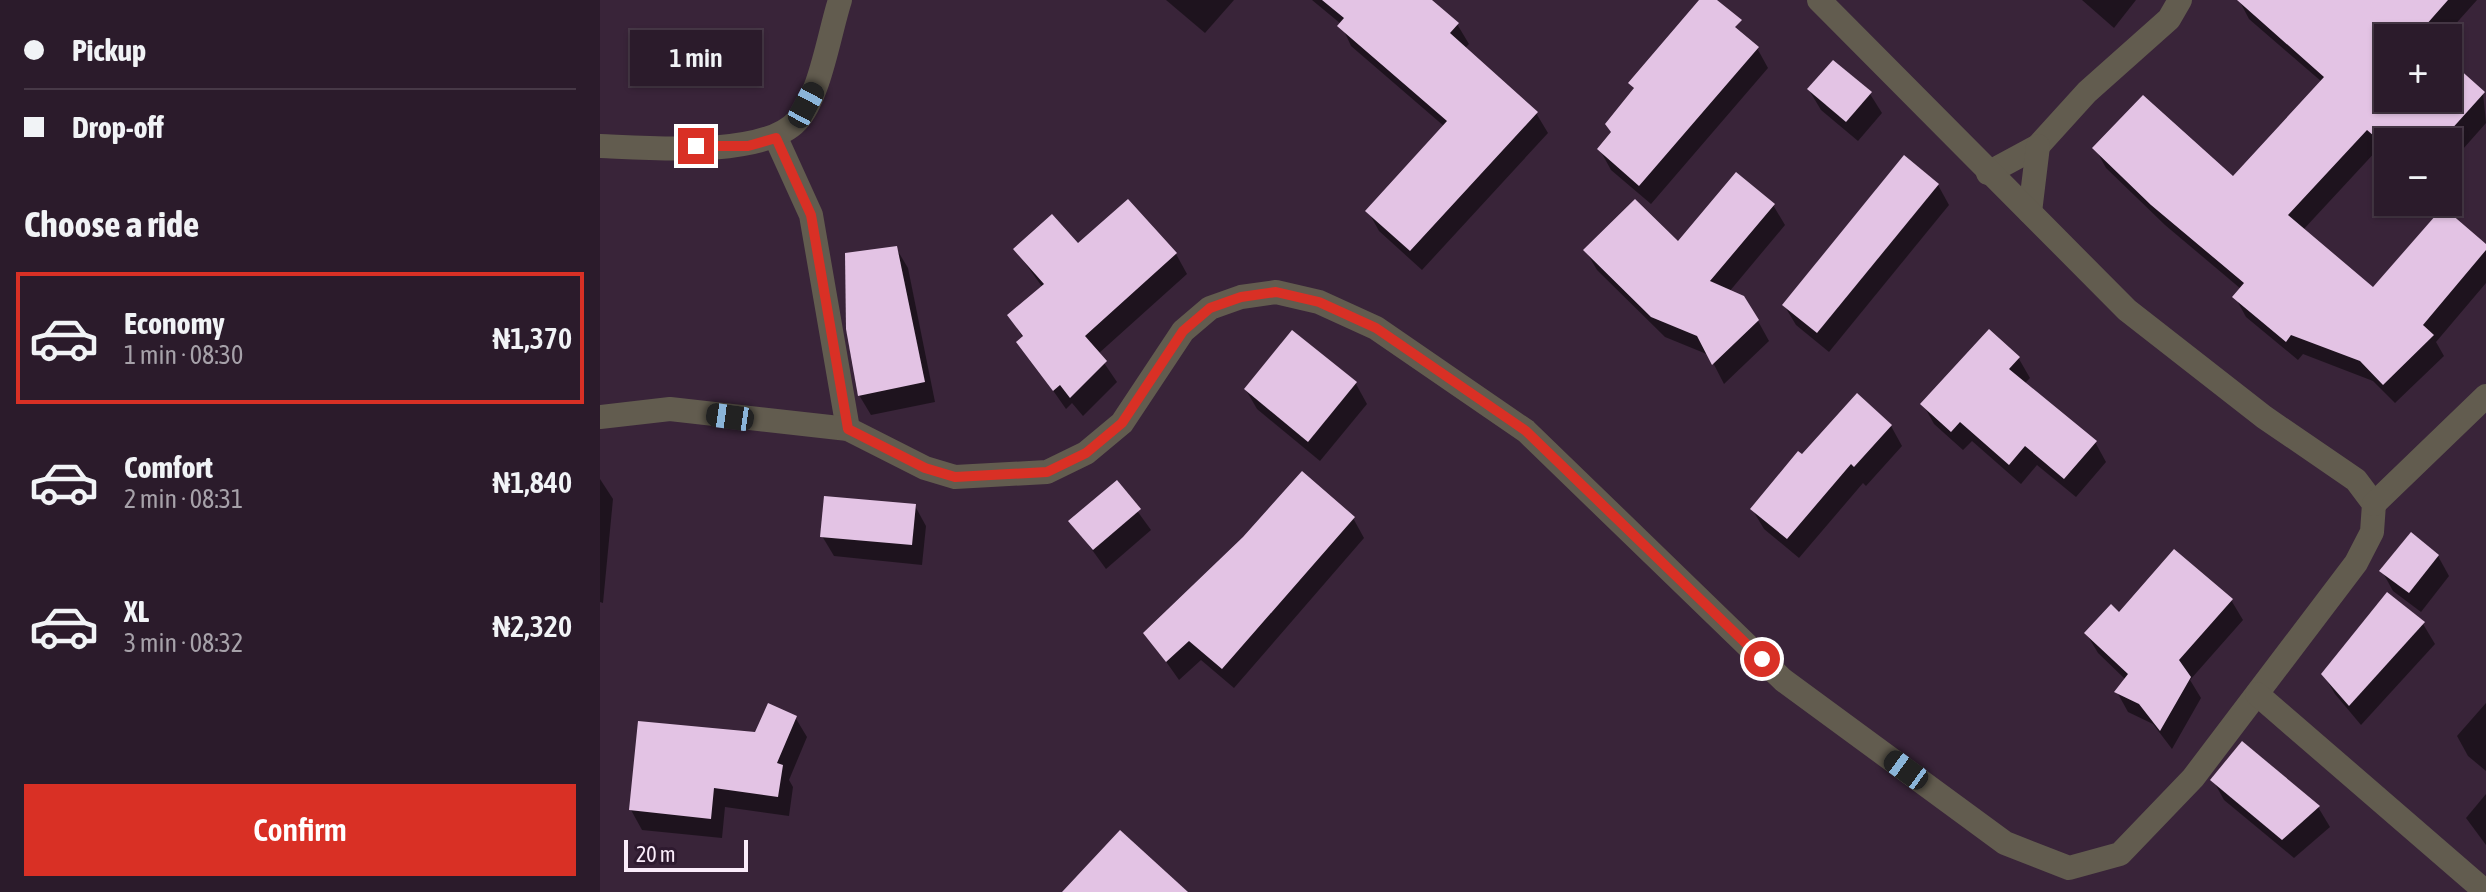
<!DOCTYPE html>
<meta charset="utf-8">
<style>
:root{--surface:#2b1b2b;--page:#372837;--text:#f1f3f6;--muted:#a6a1a9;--line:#473947;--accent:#d93025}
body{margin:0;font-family:"Asap Condensed",sans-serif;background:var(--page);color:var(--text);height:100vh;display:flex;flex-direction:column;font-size:30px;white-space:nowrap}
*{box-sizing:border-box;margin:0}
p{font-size:26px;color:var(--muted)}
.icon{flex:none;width:44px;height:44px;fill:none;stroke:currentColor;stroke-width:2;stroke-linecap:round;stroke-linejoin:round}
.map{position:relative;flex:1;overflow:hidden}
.drawer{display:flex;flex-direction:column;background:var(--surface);width:600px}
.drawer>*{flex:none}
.banner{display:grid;align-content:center;height:176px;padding:0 24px;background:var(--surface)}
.fabs{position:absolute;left:1774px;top:24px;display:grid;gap:16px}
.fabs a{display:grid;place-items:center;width:88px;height:88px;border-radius:0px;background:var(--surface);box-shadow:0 2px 6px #0004,0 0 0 2px var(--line);font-size:40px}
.scale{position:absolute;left:24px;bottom:20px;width:124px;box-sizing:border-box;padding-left:8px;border:4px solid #faecfa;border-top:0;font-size:22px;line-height:28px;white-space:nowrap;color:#faecfa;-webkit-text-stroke:6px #2e1a2f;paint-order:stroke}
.end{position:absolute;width:36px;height:36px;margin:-18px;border:10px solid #d93025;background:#fff;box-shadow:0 0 0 4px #fff}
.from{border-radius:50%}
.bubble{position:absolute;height:56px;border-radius:0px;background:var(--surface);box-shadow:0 2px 6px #0004,0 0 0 2px var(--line);font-size:26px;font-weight:600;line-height:56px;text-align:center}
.car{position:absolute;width:24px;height:48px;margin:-24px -12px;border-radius:10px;box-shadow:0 0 6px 2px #0007;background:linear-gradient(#222 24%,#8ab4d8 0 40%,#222 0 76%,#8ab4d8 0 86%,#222 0)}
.banner b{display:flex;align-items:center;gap:28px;height:76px;font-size:30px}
.banner b+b{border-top:2px solid var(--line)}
.banner i{width:20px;height:20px;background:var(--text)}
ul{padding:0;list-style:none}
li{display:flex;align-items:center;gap:24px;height:132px;margin:0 16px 12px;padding:0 8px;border:4px solid transparent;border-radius:0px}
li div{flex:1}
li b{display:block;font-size:30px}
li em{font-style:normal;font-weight:600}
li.on{border-color:var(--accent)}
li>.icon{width:72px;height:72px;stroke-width:1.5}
h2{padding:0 24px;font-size:36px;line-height:96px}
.action{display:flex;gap:16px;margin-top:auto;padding:16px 24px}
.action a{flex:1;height:92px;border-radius:0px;background:var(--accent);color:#fff;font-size:32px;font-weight:600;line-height:92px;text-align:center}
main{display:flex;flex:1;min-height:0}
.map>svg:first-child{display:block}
</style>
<main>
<section class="drawer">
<div class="banner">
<b><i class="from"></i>Pickup</b>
<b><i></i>Drop-off</b>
</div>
<h2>Choose a ride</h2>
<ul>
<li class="on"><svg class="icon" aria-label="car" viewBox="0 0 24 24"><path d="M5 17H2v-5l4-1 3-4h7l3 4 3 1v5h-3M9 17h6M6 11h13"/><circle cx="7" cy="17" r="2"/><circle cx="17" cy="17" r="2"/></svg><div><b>Economy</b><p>1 min · 08:30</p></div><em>₦1,370</em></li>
<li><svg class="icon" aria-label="car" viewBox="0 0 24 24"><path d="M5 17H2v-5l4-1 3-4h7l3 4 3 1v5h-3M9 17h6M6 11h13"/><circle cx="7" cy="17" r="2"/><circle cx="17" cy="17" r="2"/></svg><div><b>Comfort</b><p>2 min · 08:31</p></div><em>₦1,840</em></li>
<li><svg class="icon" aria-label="car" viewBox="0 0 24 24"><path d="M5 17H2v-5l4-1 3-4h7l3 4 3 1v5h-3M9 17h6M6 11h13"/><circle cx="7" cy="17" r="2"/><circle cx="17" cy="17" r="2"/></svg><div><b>XL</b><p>3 min · 08:32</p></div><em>₦2,320</em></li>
</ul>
<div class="action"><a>Confirm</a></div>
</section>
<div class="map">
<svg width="1886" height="892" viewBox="0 0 1886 892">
<rect width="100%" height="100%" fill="#392439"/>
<g fill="#0007">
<polygon points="566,0 634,0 605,33"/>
<polygon points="712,0 829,0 857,24 869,44 864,49 936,113 948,133 822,270 779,231 768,211 845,127 751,46 741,24"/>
<polygon points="1101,0 1157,48 1168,68 1051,204 1011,170 1000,150 1013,133 1035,91 1031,84"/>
<polygon points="1482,0 1536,0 1514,28"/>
<polygon points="1639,0 1877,0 1843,38 1788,38 1788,98 1848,98 1848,62 1883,93 1886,123 1848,166 1848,142 1788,142 1788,156 1779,148 1703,230 1773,289 1886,247 1886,283 1836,342 1844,356 1795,403 1773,381 1703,354 1698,360 1646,317 1635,297 1641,289 1565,225 1506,168 1495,148 1633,179 1722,82 1649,19"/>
<polygon points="1209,90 1270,94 1282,113 1258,141 1221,110"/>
<polygon points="1338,185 1349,205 1229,352 1196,325 1184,305"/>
<polygon points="528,201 576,254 587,274 498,354 517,382 483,416 472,403 466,409 419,342 423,338 410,316 443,288 415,249 478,246"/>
<polygon points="1173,205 1185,225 1129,292 1158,321 1169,341 1124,384 1109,355 1065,337 997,270 986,251 1078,244"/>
<polygon points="296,248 308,268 335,402 271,415 259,395"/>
<polygon points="1389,332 1419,359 1430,378 1424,384 1495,442 1506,462 1476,497 1437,465 1421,484 1372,441 1363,450 1334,424 1323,404"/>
<polygon points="692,333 756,384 767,404 720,461 657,409 646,390"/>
<polygon points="1291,426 1302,446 1266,486 1263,483 1199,558 1164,529 1152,509 1202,457"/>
<polygon points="0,479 13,499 3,603 0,602"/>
<polygon points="517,483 551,530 506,569 471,521"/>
<polygon points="315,506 326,526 322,565 234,556 222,536"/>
<polygon points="753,518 764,538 634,688 601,660 579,680 546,633"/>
<polygon points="1838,556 1849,576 1821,612 1793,591 1782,571"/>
<polygon points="1631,600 1643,620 1590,680 1601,698 1572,749 1553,724 1528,712 1517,692 1526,680 1498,653 1486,633 1519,614"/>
<polygon points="1823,624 1835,644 1761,725 1735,694 1723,674"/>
<polygon points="1886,703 1886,771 1868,756 1857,736"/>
<polygon points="195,717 207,737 189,780 193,787 189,816 125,807 122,838 42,830 31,810 156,734"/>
<polygon points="1613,780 1718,807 1730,827 1694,858 1624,800"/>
<polygon points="1886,794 1886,845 1866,818"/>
</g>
<g fill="#e3c3e4">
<polygon points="722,0 832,0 859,23 850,33 938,112 810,251 765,211 847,121 737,26 744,18"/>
<polygon points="1099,0 1117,0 1142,20 1135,27 1159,47 1039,186 997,149 1011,132 1005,124 1034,88 1028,83"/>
<polygon points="1637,0 1848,0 1818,34 1823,38 1788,38 1788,98 1848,98 1848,59 1885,92 1840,142 1781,142 1767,130 1688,215 1773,287 1843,207 1886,244 1886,250 1823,325 1834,335 1783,385 1760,361 1691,335 1686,342 1632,297 1644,283 1551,205 1492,148 1543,95 1633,176 1724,77"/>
<polygon points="1233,60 1272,92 1246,122 1207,89"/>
<polygon points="1304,155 1339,184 1217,333 1182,305"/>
<polygon points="1136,172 1175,204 1110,281 1144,296 1159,320 1112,365 1097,336 1051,317 983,250 1035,199 1078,241"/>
<polygon points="528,199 577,253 485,336 507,361 470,398 460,385 453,391 416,342 423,336 407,315 444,284 413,249 452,214 478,243"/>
<polygon points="297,246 325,382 258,396 246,329 245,253"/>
<polygon points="1389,329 1420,357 1409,369 1497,441 1464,479 1425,446 1409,465 1360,422 1351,432 1320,404"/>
<polygon points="692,330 757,382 708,442 644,389"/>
<polygon points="1257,393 1292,425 1254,467 1251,464 1187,539 1150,509 1198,451 1202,454"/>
<polygon points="702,471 755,517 622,669 589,641 566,662 543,633 643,537"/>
<polygon points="517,480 541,509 493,550 468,521"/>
<polygon points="224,496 316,504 312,545 220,537"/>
<polygon points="1811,532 1839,555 1809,593 1779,571"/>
<polygon points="1574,549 1633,599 1579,660 1591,677 1560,731 1539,704 1514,692 1528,674 1484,633 1511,604 1519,612"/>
<polygon points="1787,592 1825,622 1749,706 1721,674"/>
<polygon points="168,703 197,716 177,763 183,765 178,797 114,788 111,819 29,810 38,721 155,732"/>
<polygon points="1642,741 1720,806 1682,840 1610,780"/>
<polygon points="520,830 588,892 462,892"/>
</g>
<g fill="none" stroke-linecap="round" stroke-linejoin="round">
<g stroke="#625c4f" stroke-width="24">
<polyline points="176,138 211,215 248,429"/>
<path d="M0,146c49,2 163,12 197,-25 23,-25 32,-87 43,-121"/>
<polyline points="1388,173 1438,146 1487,92 1569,19 1580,0"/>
<polyline points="1430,212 1438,146"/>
<polyline points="0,417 70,409 248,429 325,468 355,477 447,472 486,453 522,423 583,331 610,308 641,297 676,292 719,302 776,328 926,431 1183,680 1405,843 1469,868 1520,854 1593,778 1756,563 1772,532 1774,504 1756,480 1664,417 1527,310 1219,0"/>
<polyline points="1774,504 1886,396"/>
<polyline points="1657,694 1886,892"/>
</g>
</g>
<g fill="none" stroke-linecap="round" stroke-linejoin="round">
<polyline stroke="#d93025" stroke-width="10" points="96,146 148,146 176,138 211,215 248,429 325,468 355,477 447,472 486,453 522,423 583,331 610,308 641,297 676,292 719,302 776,328 926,431 1162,659"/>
</g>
</svg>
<div class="fabs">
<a>+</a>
<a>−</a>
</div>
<div class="scale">20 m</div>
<i class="end from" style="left:1162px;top:659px"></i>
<i class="end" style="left:96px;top:146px"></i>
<div class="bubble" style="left:30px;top:30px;width:132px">1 min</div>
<i class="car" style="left:206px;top:105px;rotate:28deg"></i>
<i class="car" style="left:130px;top:417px;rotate:278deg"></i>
<i class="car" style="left:1306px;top:770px;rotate:306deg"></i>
</div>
</main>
